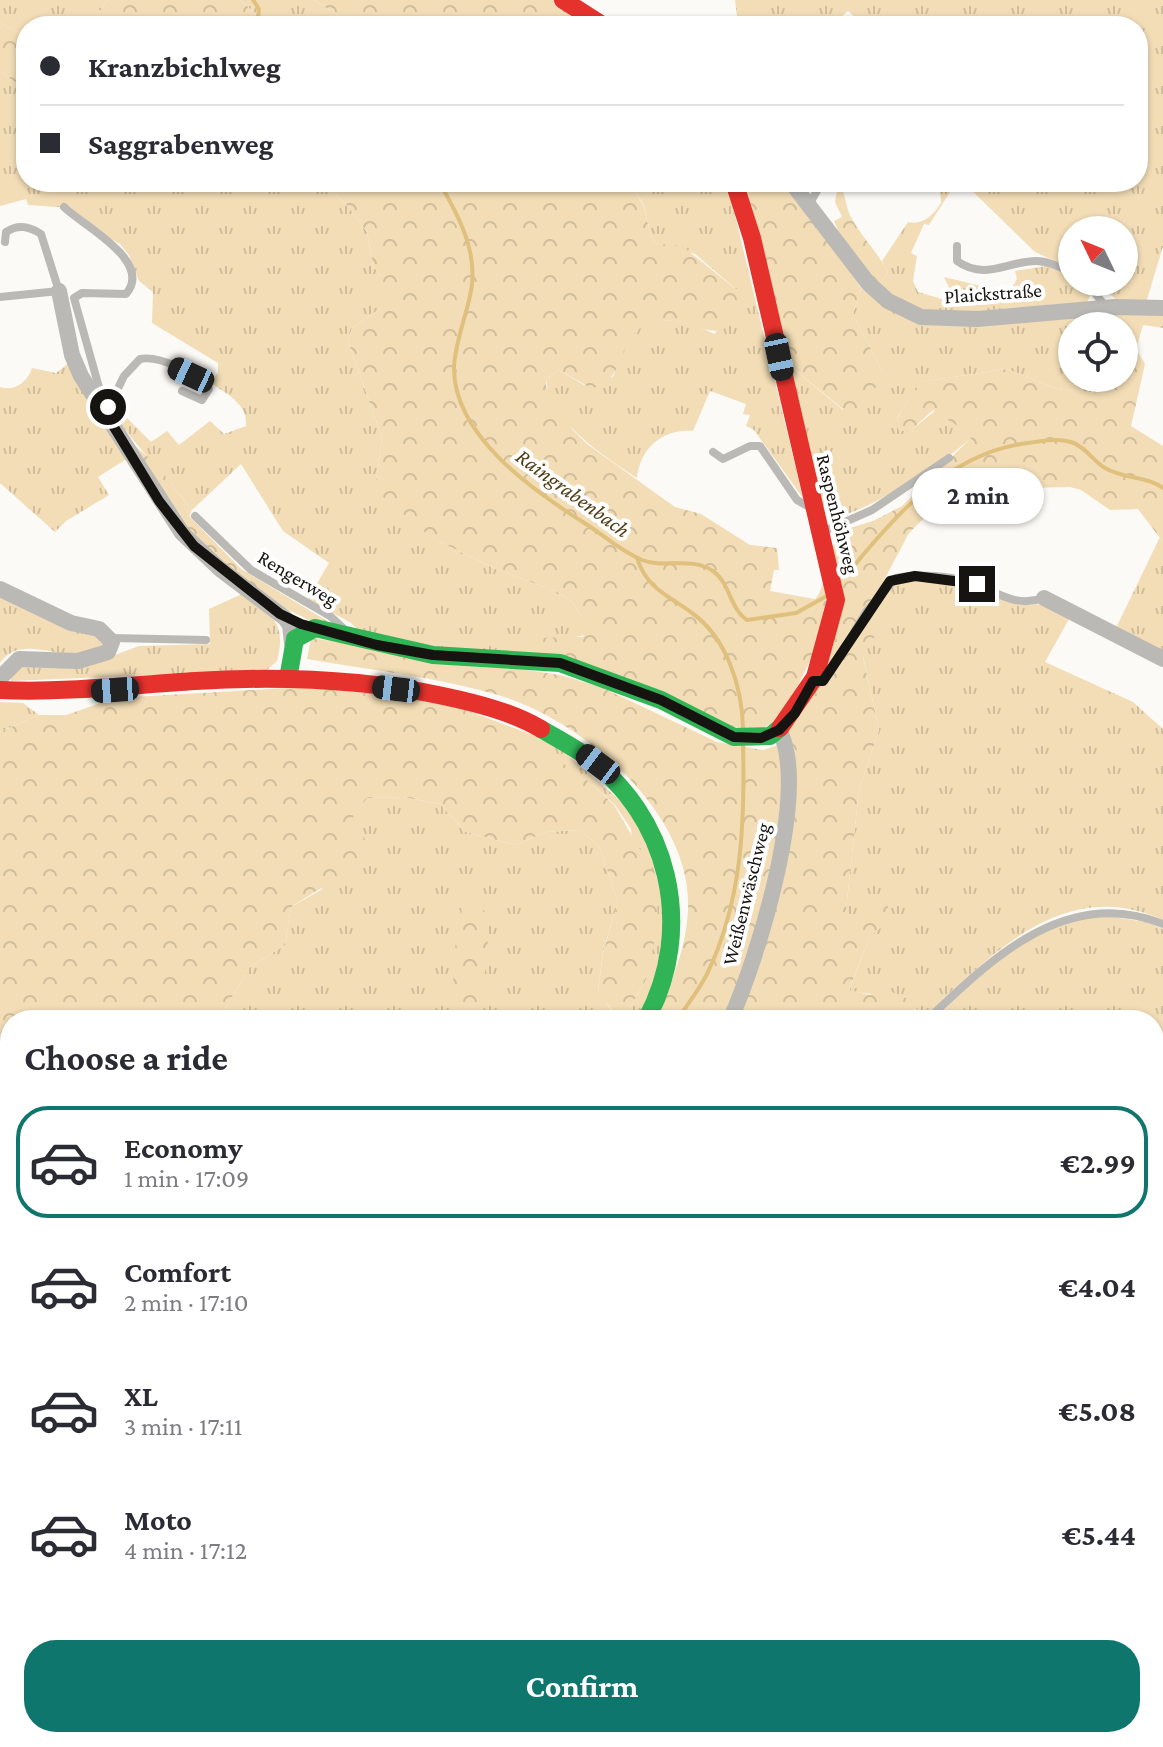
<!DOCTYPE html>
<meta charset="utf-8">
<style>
:root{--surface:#fff;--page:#f7f7f7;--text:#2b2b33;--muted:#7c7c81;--line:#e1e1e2;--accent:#0f766e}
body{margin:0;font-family:"Crimson Pro",serif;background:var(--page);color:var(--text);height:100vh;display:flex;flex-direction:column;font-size:30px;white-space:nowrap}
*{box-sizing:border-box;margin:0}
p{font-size:26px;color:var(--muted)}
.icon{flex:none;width:44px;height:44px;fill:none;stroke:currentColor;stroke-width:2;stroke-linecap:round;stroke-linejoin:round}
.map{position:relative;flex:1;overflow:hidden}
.side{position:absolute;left:0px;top:1010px;width:1164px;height:738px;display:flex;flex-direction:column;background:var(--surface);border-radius:32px 32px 0 0;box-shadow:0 2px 6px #0004}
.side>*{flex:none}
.guide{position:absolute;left:16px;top:16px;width:1132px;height:176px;border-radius:32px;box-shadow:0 2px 6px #0004;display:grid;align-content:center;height:176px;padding:0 24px;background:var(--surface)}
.needle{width:52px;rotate:313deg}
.buttons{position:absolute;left:1058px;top:216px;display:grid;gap:16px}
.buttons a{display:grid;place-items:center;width:80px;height:80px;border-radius:50%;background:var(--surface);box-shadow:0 2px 6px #0004;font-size:40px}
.end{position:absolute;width:36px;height:36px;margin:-18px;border:10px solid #161411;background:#fff;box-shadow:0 0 0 4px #fff}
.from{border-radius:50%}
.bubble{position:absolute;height:56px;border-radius:28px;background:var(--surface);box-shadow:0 2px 6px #0004;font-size:26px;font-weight:700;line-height:56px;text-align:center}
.car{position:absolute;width:24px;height:48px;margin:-24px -12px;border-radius:10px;box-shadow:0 0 6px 2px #0007;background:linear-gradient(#222 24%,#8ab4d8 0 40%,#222 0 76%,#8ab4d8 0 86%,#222 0)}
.guide b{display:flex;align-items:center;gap:28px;height:76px;font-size:30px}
.guide b+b{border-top:2px solid var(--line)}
.guide i{width:20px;height:20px;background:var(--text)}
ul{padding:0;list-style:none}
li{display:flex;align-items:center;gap:24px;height:112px;margin:0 16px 12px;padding:0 8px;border:4px solid transparent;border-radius:32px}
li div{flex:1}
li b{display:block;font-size:30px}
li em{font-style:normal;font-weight:700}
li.selected{border-color:var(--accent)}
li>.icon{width:72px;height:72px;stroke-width:1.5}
h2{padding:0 24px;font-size:36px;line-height:96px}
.action{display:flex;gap:16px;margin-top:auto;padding:16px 24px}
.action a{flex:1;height:92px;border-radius:32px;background:var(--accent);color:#fff;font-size:32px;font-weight:700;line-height:92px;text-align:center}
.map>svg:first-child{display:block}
</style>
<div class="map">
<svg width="1163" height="1747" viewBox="0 0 1163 1747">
<defs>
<pattern id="grass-tufts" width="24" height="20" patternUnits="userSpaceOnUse" patternTransform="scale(2)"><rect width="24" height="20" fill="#f2ddb6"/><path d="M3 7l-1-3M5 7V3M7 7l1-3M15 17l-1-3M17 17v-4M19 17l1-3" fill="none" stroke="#cfbd9b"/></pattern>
<pattern id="forest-crowns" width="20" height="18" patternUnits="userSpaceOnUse" patternTransform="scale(2)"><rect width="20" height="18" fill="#f2ddb6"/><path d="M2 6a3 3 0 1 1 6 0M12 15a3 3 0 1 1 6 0" fill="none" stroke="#cfbd9b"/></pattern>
</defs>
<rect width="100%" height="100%" fill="#fcfaf6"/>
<g fill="url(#grass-tufts)">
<polygon points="0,0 107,0 91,26 26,26 26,36 0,23"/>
<polygon points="240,0 314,0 355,26 270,26"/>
<polygon points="735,0 1163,0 1163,246 1146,303 1116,299 1094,282 1124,282 1124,230 1072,230 1072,269 1035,252 963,182 1138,182 1138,26 915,26 907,16 890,26 865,26 848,11 831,26 738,26"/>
<path d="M0,71l26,19v92h295l27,24 19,26 6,34 8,10v32l-29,20 -4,13 34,97 -6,43 56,57 68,33 56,20 16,11 19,27 -2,5 -78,18 -78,-2 -71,-16 -11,-11 -43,-24 21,-36 -46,-32 -42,-67 -49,46c-25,-34 -56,-63 -80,-98l4,-5 35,35 16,-11 12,14 31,-24 14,13 22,-8c2,-22 -19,-32 -35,-43l7,-11v-9l-66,-40 1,-31 -14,-11 -10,-26 -9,-11 -29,-16 -20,-20 -43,-3 -2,-6 -26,7z"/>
<path d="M630,182h97l76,316 -49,-68 -8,-4 4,-11 -7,-1 3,-10 -36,-13 -17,40c-30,-3 -53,17 -56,47 -29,-19 -93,-60 -90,-100l12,-8 25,15 29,-8c5,-11 8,-25 15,-36 20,-33 59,-20 87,-7l22,-44 -42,-36 -38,-10 -5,-5 -9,-35z"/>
<path d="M952,189l-23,36 -5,-1 -13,29 6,3 -4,25 5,11 27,8 6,-8 -7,-15 54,13 13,-1 6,-10 -2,-8 31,-5 26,11v5h7l12,12 -4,8 -147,12 -32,-8 -30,-21 10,-12 -6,-12 26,-39c15,4 26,-8 33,-19l-1,-13z"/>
<path d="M861,288l26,19 39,17 138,-10 99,-1v15l-20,-3 -7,24 -12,10v-33h-52v52h42l-5,16 -52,-5 -50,-20 -87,13 -23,36 13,13 26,-21 38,25c-20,21 -111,81 -139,81l-1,-4 7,-2 -2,-9 -16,4 -40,-145 60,50 40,-37 -30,-59z"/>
<path d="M70,362l58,96 -30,19 11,18 -43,26 -11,11 -55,-49v-96c14,5 28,-5 32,-19l24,5z"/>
<polygon points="1160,537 1163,542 1163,651 1115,630"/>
<path d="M917,578l50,6 54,21 24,-1 24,15 -24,43 88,40 30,27v191c-99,-45 -172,35 -239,97l-18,-18 -57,-8 20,-53 -20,-15 -3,-13 13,-120 20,-60 -16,-74c23,-35 5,-72 54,-78z"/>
<path d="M0,593l92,40 11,7 -2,8c-32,21 -78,-19 -101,15z"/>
<path d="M244,593c28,23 43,30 33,68l-10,9 -256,11 -1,-5 15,-12 58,3 56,-21 71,-2 -1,-35z"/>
<polygon points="0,702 23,703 39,715 0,732"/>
<polygon points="463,709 554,743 624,804 647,840 665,909 657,977 636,1020 623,1020 648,976 631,829 615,805 592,784"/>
<polygon points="403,797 440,804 466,832 515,845 546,832 580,830 599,846 618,902 603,952 598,990 612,1011 607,1020 218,1020 250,967 285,945 291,907 321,890 343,830 367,798"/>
<path d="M1106,916l40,6 17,7v530l-9,-5v-434h-220c37,-38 83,-83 135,-99 11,-3 25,-3 37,-5z"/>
<polygon points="10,1091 10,1224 0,1223 0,1092"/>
<polygon points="1154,1486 1163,1496 1163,1636 1154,1640"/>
<polygon points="10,1554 10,1714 0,1709 0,1555"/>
<polygon points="1163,1646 1163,1747 972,1747 976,1738 1154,1738 1154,1652"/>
<polygon points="55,1738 495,1738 468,1747 69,1747"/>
</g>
<g fill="url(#forest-crowns)">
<polygon points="107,0 240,0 270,26 91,26"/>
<polygon points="314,0 554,0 593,26 355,26"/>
<polygon points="0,23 26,36 26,90 0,71"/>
<path d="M321,182h309l13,23 9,34 5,5 25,2 55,44 2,25c-25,37 -48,-5 -89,8 -34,11 -22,60 -59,65l-32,-18 -12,8 -1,8 26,43 15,15 88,63 26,7 49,31 27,3 2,22h-5l-4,21 45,8c10,-8 14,-52 25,-68l33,-10 29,-15 71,-70 -40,-26 -23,21h-11l-4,-9 24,-40 88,-13 50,20 51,5 6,-16h10v-19l12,-10 9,15 -14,62 32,20v96l-25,-33 -28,1 -29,-20 -11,-3 -83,2 -35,10 -23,14 -20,20 -27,51 5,4 1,25 -25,44 16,73 -20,60 -13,120 4,12 35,-21 8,16 -24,21 -20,52 21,5 15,-6 21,9 10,10 -14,11 -168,1 52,-160 10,-75 -9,-55 39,-102 -44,90 -29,15 -242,-81 3,-8 12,-6 57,-1 7,-9 -18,-26 -16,-11 -56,-20 -68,-33 -49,-41 -7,-16 6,-43 -34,-97 4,-13 29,-20v-32l-8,-10 -6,-34 -19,-26z"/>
<polygon points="743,182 782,182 816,221 861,288 853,314 883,373 865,408 844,410 783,360"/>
<path d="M838,185c8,7 7,18 11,28 10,22 29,38 39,60l-10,12 -38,-50 -6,-14 8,-4 -7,-15z"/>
<polygon points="135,446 153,461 192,510 189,516 241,569 332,624 311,621 266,599 186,532"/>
<path d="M311,638l249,37 43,13 114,54 46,8 18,-6c4,70 -10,134 -31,201 -8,26 -14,52 -28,75h-67c16,-36 31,-70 33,-110 5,-96 -105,-190 -190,-215 -62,-18 -128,-25 -191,-36z"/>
<polygon points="304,687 397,696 463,709 538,746 592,784 614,805 656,877 658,920 648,976 623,1020 607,1020 612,1010 598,991 603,953 618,902 599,846 580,830 546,832 515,845 466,832 440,804 403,797 367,798 344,830 362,833 372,856 291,907 285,945 250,967 218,1020 10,1020 10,1091 0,1092 0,732 39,715 66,715 115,698"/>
<path d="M476,896c23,24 7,92 -1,121l-16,-3c-12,-25 -3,-84 5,-112z"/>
<polygon points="0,1709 10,1714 10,1738 55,1738 69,1747 0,1746"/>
<polygon points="523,1738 976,1738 972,1747 497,1747"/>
</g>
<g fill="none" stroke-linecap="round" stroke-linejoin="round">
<g stroke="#e0c07d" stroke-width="4">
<polyline points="253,0 259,9 257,26"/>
<path d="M439,182c20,34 41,73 31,114 -5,23 -15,48 -16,71 -1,69 81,125 132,157 19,12 34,27 56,36 22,9 49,-4 71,11 17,12 17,38 34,49l49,-7 29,-16"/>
<path d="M637,558c10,31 31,37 55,55 35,25 50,74 51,115"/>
<path d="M845,577c47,-59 104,-125 183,-134 15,-2 29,-5 43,-1 14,4 22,19 34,26 18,11 42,8 58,20"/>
<path d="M677,1020c10,-15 22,-30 30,-46 35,-72 38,-151 36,-229"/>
</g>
<g stroke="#bab9b5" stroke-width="8">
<polyline points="810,203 822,182"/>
<path d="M64,207c19,19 90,54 62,87l-44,-1 -8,5 28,100"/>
<path d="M957,246v15c28,20 51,0 79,0 13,0 25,7 36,12"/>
<polyline points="1086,282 1106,307"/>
<path d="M0,297l59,-6 -18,-57c-12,-8 -23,-10 -35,-2l-1,10"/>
<path d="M106,413l18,-37 16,-17c19,-4 59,15 69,30l-7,11 -20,-9"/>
<polyline points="713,452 723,459 750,446 760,446 797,500 809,507"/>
<polyline points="195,516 251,570 330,616 343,628"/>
<polyline points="822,532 872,510 949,458"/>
<polyline points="111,638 206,640"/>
<path d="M821,682l9,-9 36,-61 30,-34c21,-5 55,-2 76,5 26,9 42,25 72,15"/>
<path d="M927,1020c65,-62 140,-135 236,-96"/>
<polyline points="0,1431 10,1428"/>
<polyline points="1154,1459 1163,1464"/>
<polyline points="0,1531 10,1522"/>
<polyline points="1163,1659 1163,1675"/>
<polyline points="480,1747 505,1738"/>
<polyline points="579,1747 586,1738"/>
<polyline points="644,1747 657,1738"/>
</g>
<g stroke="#bab9b5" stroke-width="16">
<polyline points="791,182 868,283 888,301 921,317 977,319 1115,307 1163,308"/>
<polyline points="59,291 72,355 81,376 182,533 220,569 285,618 290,625 292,643"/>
<polyline points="0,589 71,623 99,629 112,642 108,652 78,661 19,659 0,678"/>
<polyline points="1044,598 1163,659"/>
<path d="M730,1020c27,-59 81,-232 49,-290"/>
<polyline points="0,1352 10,1348"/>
</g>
<g stroke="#30b455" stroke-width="18">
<polyline points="288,679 295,639 315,628 433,655 560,663 661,700 734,737 770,736 780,728"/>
<path d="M541,729c14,8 29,16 42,25 87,60 113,175 63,266"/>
</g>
<g stroke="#e5322d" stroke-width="18">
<polyline points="563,0 604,26"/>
<polyline points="734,182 752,238 836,600 815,677 780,728"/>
<path d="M0,690c65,3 130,-5 195,-9 83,-5 167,-2 248,15 33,7 69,16 98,33"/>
<polyline points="0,1324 10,1321"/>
</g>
</g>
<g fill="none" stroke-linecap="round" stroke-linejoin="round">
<polyline stroke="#161411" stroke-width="10" points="108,407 106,414 159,501 194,546 280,614 301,624 377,645 433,655 560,663 661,700 734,737 761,738 779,730 795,713 813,681 823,681 890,581 915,576 977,584"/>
</g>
<g text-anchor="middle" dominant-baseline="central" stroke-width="8" stroke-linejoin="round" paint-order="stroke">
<g font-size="20" fill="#161411" stroke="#fff">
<text transform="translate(993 293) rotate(-4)">Plaickstraße</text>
<text transform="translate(838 514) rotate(76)">Raspenhöhweg</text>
<text transform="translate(298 578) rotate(31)">Rengerweg</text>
<text transform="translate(746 894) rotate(-76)">Weißenwäschweg</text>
</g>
<g font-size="22" font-style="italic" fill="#503e16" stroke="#fff">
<text transform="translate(573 493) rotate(36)">Raingrabenbach</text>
</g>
</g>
</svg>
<div class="buttons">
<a><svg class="needle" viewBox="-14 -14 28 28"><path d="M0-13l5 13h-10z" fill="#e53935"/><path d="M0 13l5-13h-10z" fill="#7c7c81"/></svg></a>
<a><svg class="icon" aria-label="locate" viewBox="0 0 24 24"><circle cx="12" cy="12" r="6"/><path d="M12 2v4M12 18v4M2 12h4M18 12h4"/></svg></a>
</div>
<i class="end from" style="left:108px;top:407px"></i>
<i class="end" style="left:977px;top:584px"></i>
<div class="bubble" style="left:912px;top:468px;width:132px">2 min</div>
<i class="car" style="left:779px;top:357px;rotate:168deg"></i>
<i class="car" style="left:191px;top:375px;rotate:295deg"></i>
<i class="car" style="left:396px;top:689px;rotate:277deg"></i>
<i class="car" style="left:115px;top:690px;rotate:266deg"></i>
<i class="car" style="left:598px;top:764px;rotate:307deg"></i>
<div class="guide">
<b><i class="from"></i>Kranzbichlweg</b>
<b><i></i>Saggrabenweg</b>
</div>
<section class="side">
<h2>Choose a ride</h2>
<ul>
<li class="selected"><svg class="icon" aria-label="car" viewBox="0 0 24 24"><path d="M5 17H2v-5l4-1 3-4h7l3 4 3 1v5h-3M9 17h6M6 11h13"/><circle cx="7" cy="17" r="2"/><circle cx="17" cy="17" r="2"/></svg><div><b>Economy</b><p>1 min · 17:09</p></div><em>€2.99</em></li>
<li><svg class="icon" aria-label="car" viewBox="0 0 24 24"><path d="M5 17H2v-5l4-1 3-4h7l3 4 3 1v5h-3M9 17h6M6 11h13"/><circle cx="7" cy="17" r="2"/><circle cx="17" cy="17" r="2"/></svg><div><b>Comfort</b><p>2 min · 17:10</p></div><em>€4.04</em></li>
<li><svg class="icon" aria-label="car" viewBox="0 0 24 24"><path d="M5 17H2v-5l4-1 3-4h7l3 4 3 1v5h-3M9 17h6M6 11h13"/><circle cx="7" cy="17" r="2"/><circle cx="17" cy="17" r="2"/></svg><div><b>XL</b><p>3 min · 17:11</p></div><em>€5.08</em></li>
<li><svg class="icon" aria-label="car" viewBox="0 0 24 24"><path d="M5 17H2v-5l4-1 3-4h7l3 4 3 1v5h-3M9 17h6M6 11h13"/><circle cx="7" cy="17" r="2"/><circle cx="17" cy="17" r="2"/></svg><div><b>Moto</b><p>4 min · 17:12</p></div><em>€5.44</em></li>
</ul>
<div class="action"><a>Confirm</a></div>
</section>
</div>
